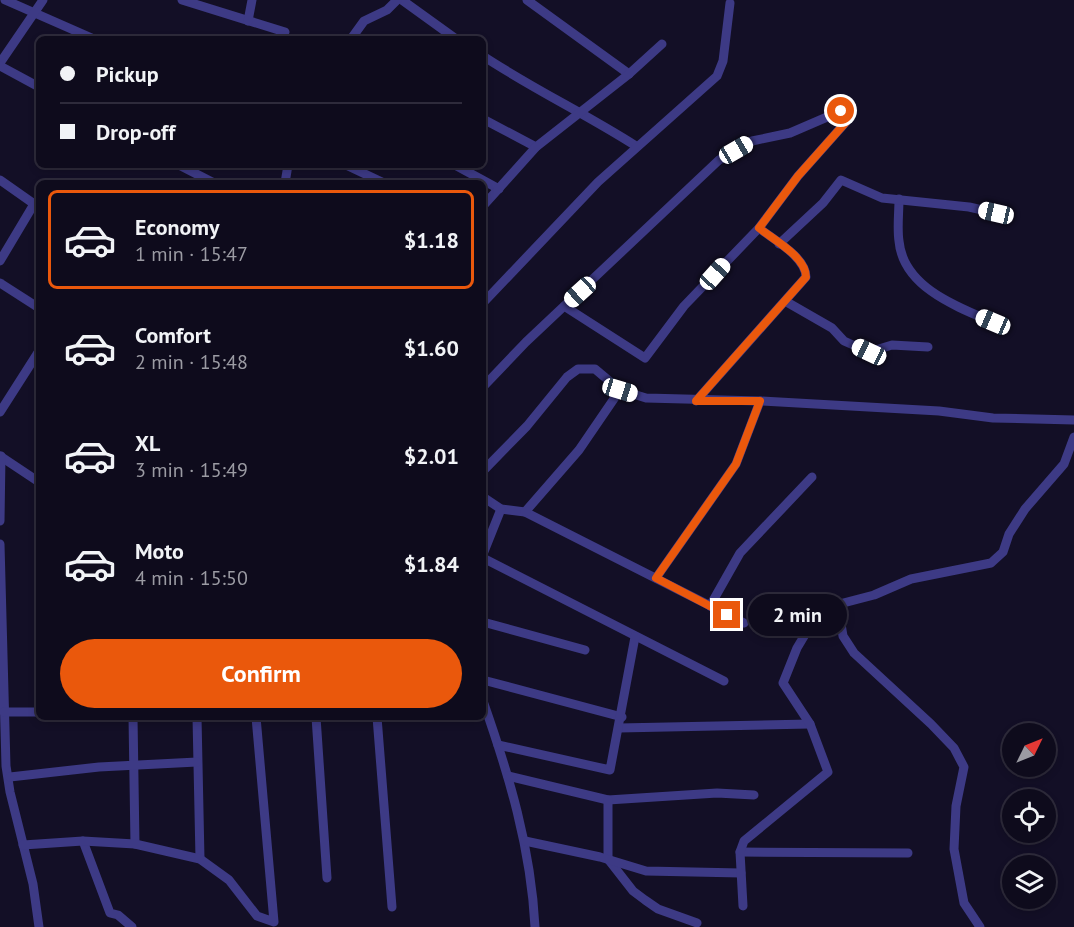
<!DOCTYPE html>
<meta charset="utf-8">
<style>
:root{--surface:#0e0b1c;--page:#171425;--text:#f1f3f6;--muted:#9b9ba3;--line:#2e2b3b;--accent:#ea580c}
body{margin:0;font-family:"PT Sans",sans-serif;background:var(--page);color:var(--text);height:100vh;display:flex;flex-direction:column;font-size:22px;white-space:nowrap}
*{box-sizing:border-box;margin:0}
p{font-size:20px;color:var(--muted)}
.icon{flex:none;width:33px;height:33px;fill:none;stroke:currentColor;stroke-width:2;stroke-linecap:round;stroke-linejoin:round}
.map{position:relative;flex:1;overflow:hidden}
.sheet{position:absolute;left:36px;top:180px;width:450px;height:540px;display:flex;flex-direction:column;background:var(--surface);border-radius:9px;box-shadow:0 3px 9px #0003,0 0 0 2px var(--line)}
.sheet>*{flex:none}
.hud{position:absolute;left:36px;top:36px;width:450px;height:132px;border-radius:9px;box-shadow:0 3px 9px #0003,0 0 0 2px var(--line);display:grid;align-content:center;height:132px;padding:0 24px;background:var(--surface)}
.needle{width:39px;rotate:47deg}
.tools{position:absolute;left:1002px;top:723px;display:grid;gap:12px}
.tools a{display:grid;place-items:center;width:54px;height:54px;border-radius:50%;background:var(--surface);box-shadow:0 3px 9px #0003,0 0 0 2px var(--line);font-size:30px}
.end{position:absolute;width:27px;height:27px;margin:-14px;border:8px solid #ea580c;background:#fff;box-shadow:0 0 0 3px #fff}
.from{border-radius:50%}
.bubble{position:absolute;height:42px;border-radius:21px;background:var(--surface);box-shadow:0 3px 9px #0003,0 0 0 2px var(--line);font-size:20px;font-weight:800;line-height:42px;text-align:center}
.car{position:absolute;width:18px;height:36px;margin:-18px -9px;border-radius:8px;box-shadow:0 0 4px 2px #0007;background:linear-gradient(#fff 24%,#345 0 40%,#fff 0 76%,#345 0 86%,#fff 0)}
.hud b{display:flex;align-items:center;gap:21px;height:57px;font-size:22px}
.hud b+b{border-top:2px solid var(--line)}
.hud i{width:15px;height:15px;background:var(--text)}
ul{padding:10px 0 0;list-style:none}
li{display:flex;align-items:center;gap:18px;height:99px;margin:0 12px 9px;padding:0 12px;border:3px solid transparent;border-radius:9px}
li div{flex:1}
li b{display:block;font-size:22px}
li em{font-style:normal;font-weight:800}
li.on{border-color:var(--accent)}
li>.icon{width:54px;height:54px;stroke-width:1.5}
.action{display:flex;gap:12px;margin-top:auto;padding:12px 24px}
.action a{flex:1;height:69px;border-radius:36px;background:var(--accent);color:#fff;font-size:24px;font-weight:800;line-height:69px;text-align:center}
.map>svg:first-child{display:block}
</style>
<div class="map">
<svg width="1074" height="927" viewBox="0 0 1074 927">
<rect width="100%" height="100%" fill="#130f26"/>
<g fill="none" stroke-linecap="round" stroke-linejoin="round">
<g stroke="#3d3a85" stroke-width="9">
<polyline points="5,0 94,39"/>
<polyline points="182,0 285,32"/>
<polyline points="402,0 456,39"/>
<polyline points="527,0 629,74"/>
<polyline points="248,21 252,0"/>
<polyline points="351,39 364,21 387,10 397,0"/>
<path d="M483,56c50,33 103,58 153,90"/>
<polyline points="0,63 43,0"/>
<polyline points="0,66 39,87"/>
<polyline points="483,119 536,147"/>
<polyline points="179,165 214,183"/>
<polyline points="346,165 384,183"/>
<polyline points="455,165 499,189"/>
<polyline points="0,180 37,206"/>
<polyline points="285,183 288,165"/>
<path d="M899,199c0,14 -2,29 0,42 4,46 58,66 94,81"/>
<polyline points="483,206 536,147 629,74 662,44"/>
<polyline points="779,244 823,203 841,180 882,198 969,207 996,213"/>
<polyline points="0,261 34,204"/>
<polyline points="0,283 39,308"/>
<polyline points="785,301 832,328 844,341 869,352 892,345 928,347"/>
<polyline points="483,303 598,182 717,76 723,61 730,3"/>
<polyline points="483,387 526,342 719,160 752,141 790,133 841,111 846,122 798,176 759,228 684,306 645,358 564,306"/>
<path d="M696,401l110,-124c0,-20 -32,-37 -47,-49"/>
<polyline points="0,412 39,351"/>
<polyline points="0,456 39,482"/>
<polyline points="483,471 527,426 567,377 578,369 595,369 620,390 646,398 760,401 939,411 993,418 1074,420"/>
<polyline points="483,497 501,509 525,512 744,623"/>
<polyline points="525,512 579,450 620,390"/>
<polyline points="0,521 1,456"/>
<polyline points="0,544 6,766 10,792 33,884 39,927"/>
<polyline points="483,554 501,509"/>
<polyline points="483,558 724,681"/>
<polyline points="656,578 736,464 760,401"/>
<polyline points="710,606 740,553 812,477"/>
<polyline points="838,606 843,636 854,653 931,724 954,748 964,767 956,806 954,849 964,903 980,927"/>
<polyline points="483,622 585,650"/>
<polyline points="483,680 622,717"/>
<path d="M483,701c26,74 48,147 52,226"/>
<polyline points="4,712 39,712"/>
<polyline points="133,717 135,844"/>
<polyline points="197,717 200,859"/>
<polyline points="316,717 327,878"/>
<polyline points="377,717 392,907"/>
<polyline points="619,728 810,724"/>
<polyline points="498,745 610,770 635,637"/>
<polyline points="508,776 608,800 717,793 754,795"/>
<polyline points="10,777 99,767 197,762"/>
<polyline points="608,800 608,859 633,891 645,900 658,909 697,923"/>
<polyline points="83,841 110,913 118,915 132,927"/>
<polyline points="525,841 600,857 646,871 741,873"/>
<polyline points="23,845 83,841 135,844 200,859 229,880 257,916 274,922 256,717"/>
<polyline points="740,852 908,853"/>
<polyline points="743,906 740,852 744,841 828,772 810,724 783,683 797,648 818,613 828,607 874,595 911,579 991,563 1003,552 1009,534 1025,509 1064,464 1074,437"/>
</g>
</g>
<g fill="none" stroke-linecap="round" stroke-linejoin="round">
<path stroke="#ea580c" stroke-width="8" d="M727,615l-71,-37 80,-114 24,-63h-64l110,-124c0,-20 -32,-37 -47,-49l39,-52 48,-54 -5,-11"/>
</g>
</svg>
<div class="tools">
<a><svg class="needle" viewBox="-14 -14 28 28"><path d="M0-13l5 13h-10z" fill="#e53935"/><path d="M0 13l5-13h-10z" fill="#9b9ba3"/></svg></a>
<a><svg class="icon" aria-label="locate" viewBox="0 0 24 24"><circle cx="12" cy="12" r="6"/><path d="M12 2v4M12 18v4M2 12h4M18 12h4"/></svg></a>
<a><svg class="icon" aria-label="layers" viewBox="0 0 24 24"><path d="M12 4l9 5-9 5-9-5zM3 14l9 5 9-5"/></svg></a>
</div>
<i class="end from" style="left:841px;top:111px"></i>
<i class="end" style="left:727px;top:615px"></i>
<div class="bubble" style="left:748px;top:594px;width:99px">2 min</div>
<i class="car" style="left:736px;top:150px;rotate:60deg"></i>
<i class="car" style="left:996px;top:213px;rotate:283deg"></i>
<i class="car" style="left:715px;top:274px;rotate:42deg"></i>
<i class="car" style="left:580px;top:292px;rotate:228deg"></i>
<i class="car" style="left:993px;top:322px;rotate:293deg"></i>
<i class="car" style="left:869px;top:352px;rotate:295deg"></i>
<i class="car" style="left:620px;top:390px;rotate:107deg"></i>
<div class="hud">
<b><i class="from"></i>Pickup</b>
<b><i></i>Drop-off</b>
</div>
<section class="sheet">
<ul>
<li class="on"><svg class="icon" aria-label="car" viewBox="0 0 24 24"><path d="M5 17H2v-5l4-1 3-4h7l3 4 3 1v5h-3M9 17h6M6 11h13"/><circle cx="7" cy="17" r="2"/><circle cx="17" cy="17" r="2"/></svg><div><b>Economy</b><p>1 min · 15:47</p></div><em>$1.18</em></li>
<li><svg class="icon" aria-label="car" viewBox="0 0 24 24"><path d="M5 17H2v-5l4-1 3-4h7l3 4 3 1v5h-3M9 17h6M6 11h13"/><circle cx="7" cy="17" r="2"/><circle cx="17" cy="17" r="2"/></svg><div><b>Comfort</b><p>2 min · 15:48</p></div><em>$1.60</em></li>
<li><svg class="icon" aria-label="car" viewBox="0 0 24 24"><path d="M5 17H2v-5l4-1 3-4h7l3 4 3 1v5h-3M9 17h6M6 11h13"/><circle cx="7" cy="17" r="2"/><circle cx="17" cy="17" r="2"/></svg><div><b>XL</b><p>3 min · 15:49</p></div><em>$2.01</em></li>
<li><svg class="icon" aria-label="car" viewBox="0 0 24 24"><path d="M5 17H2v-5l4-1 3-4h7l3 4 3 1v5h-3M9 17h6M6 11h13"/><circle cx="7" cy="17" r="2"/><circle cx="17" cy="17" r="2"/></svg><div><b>Moto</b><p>4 min · 15:50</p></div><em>$1.84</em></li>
</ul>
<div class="action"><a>Confirm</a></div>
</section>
</div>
